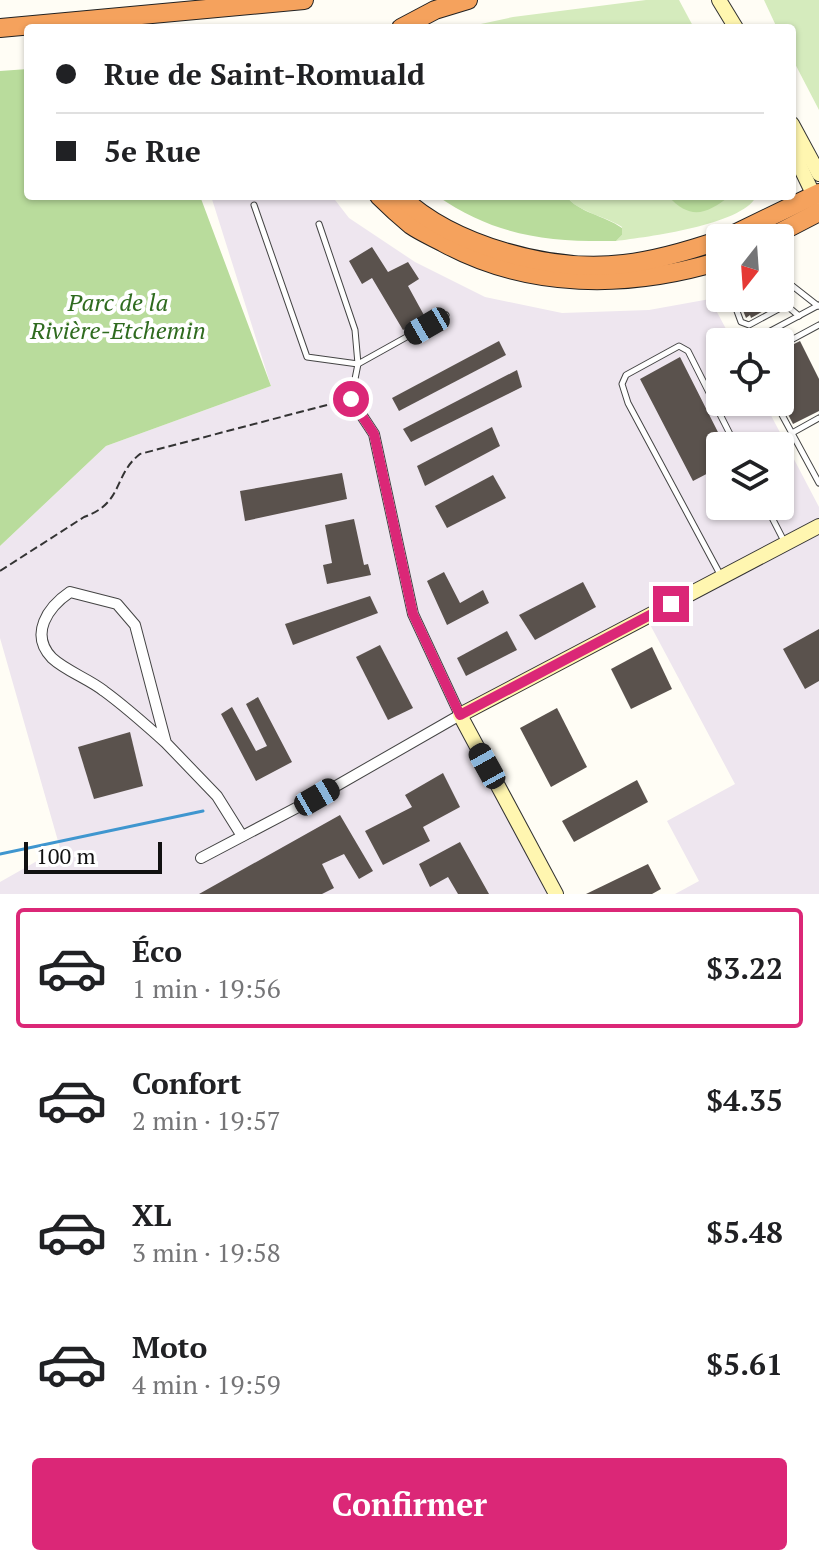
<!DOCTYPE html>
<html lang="fr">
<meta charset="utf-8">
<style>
:root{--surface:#fff;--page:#f6f6f6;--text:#202124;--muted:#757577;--line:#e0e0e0;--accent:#db2777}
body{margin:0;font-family:"PT Serif",serif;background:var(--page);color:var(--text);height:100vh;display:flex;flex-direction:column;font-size:30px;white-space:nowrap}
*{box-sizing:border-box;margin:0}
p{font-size:26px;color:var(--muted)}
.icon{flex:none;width:44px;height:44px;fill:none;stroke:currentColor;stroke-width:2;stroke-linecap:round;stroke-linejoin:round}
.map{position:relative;height:894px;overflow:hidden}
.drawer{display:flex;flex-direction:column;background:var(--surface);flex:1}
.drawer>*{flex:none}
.top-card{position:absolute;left:24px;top:24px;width:772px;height:176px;border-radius:8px;box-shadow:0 2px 6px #0004;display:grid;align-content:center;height:176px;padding:0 32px;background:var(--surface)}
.needle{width:52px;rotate:197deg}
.controls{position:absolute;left:706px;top:224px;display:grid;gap:16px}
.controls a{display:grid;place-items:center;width:88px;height:88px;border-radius:8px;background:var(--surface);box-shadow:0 2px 6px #0004;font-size:40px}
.scale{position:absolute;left:24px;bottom:20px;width:138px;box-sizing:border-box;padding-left:8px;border:4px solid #111;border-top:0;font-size:22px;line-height:28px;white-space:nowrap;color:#111;-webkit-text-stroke:6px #fff;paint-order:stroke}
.end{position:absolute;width:36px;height:36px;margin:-18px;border:10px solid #db2777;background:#fff;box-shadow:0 0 0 4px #fff}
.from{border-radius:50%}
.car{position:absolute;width:24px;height:48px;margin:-24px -12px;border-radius:10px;box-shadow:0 0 6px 2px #0007;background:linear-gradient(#222 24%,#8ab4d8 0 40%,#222 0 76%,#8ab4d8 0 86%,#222 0)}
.top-card b{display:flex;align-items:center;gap:28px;height:76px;font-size:30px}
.top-card b+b{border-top:2px solid var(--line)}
.top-card i{width:20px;height:20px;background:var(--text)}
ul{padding:14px 0 0;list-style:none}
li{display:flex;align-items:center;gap:24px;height:120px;margin:0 16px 12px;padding:0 16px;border:4px solid transparent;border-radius:8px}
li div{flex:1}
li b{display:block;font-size:30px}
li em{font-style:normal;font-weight:800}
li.active{border-color:var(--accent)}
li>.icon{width:72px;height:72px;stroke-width:1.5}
.button{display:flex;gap:16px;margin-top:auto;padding:16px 32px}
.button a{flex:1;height:92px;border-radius:8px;background:var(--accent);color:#fff;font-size:32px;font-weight:800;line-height:92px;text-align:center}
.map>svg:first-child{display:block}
</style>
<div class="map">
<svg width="819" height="894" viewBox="0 0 819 894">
<rect width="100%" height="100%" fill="#fffdf5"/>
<path fill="#eee6ef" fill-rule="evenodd" d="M211,196h121l17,22 66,44 70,35 77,16 87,-3 61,-11 23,43h-13v60h44l55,105v387h-144l24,-13 -32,-60 68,-37 -89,-167 -186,98 96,179h-556v-12l60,-34 -60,-210v-92l106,-100 165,-60zM720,446h60v60h-60z"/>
<g fill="#d5ebbd">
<polygon points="646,0 679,0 694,28 462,28 513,17"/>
<polygon points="764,0 819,0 819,110 792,58 792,28 777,28"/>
<path d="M566,196h190v1c-15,28 -109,40 -140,44l6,-6v-8c-18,-12 -43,-14 -56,-31z"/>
</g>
<g fill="#b9dc9c">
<polygon points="28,69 28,196 200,196 271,386 106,446 0,546 0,71"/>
<path d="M437,196h129c13,17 38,19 56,32v7l-6,6c-70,1 -120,-5 -179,-45z"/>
<path d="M668,196h62c-24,18 -39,25 -62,0z"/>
</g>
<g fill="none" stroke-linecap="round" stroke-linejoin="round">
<polyline stroke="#3f96cf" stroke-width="3" points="0,854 203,811"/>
</g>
<g fill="#5a524d">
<polygon points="372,247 388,272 408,262 419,279 408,286 425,317 403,330 372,278 362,284 349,261"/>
<polygon points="780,287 787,298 793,298 783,300 751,318 750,315 746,318 742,308 750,303 747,298 780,298"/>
<polygon points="499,341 506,355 399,411 392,398"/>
<polygon points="800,341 819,379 819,411 793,424 780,399 780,351"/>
<polygon points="680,357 725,446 720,446 720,467 693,481 640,379"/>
<polygon points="517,370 522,387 411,442 403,429"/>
<polygon points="492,427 500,446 425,486 417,466"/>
<polygon points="342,473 347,499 245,521 240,491"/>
<polygon points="493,475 506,498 447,528 435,506"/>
<polygon points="354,519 364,565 368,564 371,575 327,584 323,565 332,563 325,525"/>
<polygon points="444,572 460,603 483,590 489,603 447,625 427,581"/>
<polygon points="583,582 596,607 535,640 519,615"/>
<polygon points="370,596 378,613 293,645 285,624"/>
<polygon points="819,629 819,681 805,689 783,649"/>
<polygon points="507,631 517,650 466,676 457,658"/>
<polygon points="380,645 413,708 388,720 356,657"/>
<polygon points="652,647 672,689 631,709 611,669"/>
<polygon points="258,697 292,762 256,781 221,714 232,707 256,751 267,746 246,704"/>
<polygon points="557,708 587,767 551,787 520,728"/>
<polygon points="130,732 143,786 94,799 78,747"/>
<polygon points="443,773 460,807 423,827 430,841 383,865 365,831 412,807 405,795"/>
<polygon points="637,780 648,802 574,842 562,821"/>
<polygon points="340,815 373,871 359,879 344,854 322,864 334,888 322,894 199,894"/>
<polygon points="460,842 489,894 458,894 448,877 430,887 419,864"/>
<polygon points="648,864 661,889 652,894 586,894"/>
</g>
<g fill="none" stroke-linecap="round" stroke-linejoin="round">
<g stroke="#444" stroke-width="7">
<g id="lane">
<polyline points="254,205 307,357 358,364 446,315"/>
<polyline points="319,224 355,330 358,364 351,399"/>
<polyline points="780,281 790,284 818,306"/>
<polyline points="738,298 734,303 741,322 749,325 786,305 799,316"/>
<polyline points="750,342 819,305"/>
<polyline points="780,346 819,325"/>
<polyline points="775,402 819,483"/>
<polyline points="792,433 819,418"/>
<polyline points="766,506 785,543"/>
<polyline points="721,576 628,403 622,384 626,375 679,346 688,351 736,446"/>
</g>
</g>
<g stroke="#444" stroke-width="12">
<g id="street">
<path d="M166,743c-20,-18 -40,-36 -62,-52 -15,-12 -38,-20 -52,-33 -23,-24 -4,-51 18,-66l47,12 18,21 31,118 51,53 25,40"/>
<polyline points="201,858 317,797 460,715 413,614 374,434 351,399"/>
</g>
</g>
<g stroke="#333" stroke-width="16">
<g id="secondary">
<polyline points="719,0 736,28"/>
<polyline points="792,124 819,174"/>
<polyline points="792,150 818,204"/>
<polyline points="556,894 460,715 819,526"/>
</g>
</g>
<g stroke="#222" stroke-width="20">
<g id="highway">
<polyline points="0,28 304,0"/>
<polyline points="401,28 435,10 468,0"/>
<path d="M379,196c10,10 21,20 32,29 10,7 22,12 33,18 85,46 184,46 276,18"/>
<path d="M400,196c53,50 152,77 224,68 34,-4 64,-13 96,-24"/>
<polyline points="726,238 819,193"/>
<polyline points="769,238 819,212"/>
</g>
</g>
<path stroke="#333" stroke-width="2" stroke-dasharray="8 4" stroke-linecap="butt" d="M0,571l84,-54c40,-14 29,-42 56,-63l202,-53"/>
<use href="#lane" stroke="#fff" stroke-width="5"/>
<use href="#street" stroke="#fff" stroke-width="10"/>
<use href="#secondary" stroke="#fff6b0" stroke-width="14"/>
<use href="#highway" stroke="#f5a25d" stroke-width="18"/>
</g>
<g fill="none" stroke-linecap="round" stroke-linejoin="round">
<polyline stroke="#db2777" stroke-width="10" points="351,399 374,434 413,614 460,715 671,604"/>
</g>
<g text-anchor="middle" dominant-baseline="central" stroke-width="8" stroke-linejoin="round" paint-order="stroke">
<g font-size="24" font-style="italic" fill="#2f6b1f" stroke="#fff">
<text x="118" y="302">Parc de la<tspan x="118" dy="28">Rivière-Etchemin</tspan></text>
</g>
</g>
</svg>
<div class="controls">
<a><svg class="needle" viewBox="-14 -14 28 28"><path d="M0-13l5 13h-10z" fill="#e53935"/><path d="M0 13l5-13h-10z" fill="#757577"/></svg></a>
<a><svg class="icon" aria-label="locate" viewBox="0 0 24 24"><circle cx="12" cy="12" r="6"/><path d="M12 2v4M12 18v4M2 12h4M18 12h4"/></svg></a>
<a><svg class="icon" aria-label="layers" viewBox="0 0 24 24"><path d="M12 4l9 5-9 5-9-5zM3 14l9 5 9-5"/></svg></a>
</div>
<div class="scale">100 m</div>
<i class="end from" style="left:351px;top:399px"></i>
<i class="end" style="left:671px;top:604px"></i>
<i class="car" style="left:427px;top:326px;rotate:240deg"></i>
<i class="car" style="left:487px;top:766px;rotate:331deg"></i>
<i class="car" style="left:317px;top:797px;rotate:60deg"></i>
<div class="top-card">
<b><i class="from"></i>Rue de Saint-Romuald</b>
<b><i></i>5e Rue</b>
</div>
</div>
<section class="drawer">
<ul>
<li class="active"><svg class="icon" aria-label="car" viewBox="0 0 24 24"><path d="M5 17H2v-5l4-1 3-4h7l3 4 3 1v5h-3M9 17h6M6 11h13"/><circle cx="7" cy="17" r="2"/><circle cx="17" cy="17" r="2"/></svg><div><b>Éco</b><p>1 min · 19:56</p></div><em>$3.22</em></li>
<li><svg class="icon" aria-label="car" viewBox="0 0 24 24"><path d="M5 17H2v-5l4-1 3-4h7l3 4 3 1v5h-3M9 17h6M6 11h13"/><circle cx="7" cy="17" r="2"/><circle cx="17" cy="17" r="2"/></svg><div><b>Confort</b><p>2 min · 19:57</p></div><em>$4.35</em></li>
<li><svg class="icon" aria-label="car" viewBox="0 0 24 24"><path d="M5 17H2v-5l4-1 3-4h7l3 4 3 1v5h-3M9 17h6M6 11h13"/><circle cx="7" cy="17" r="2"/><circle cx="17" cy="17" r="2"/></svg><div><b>XL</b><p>3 min · 19:58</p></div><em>$5.48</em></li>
<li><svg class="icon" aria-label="car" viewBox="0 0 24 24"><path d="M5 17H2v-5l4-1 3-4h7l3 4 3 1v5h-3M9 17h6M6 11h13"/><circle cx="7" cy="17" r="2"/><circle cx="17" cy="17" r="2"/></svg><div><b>Moto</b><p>4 min · 19:59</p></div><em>$5.61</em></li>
</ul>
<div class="button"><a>Confirmer</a></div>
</section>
